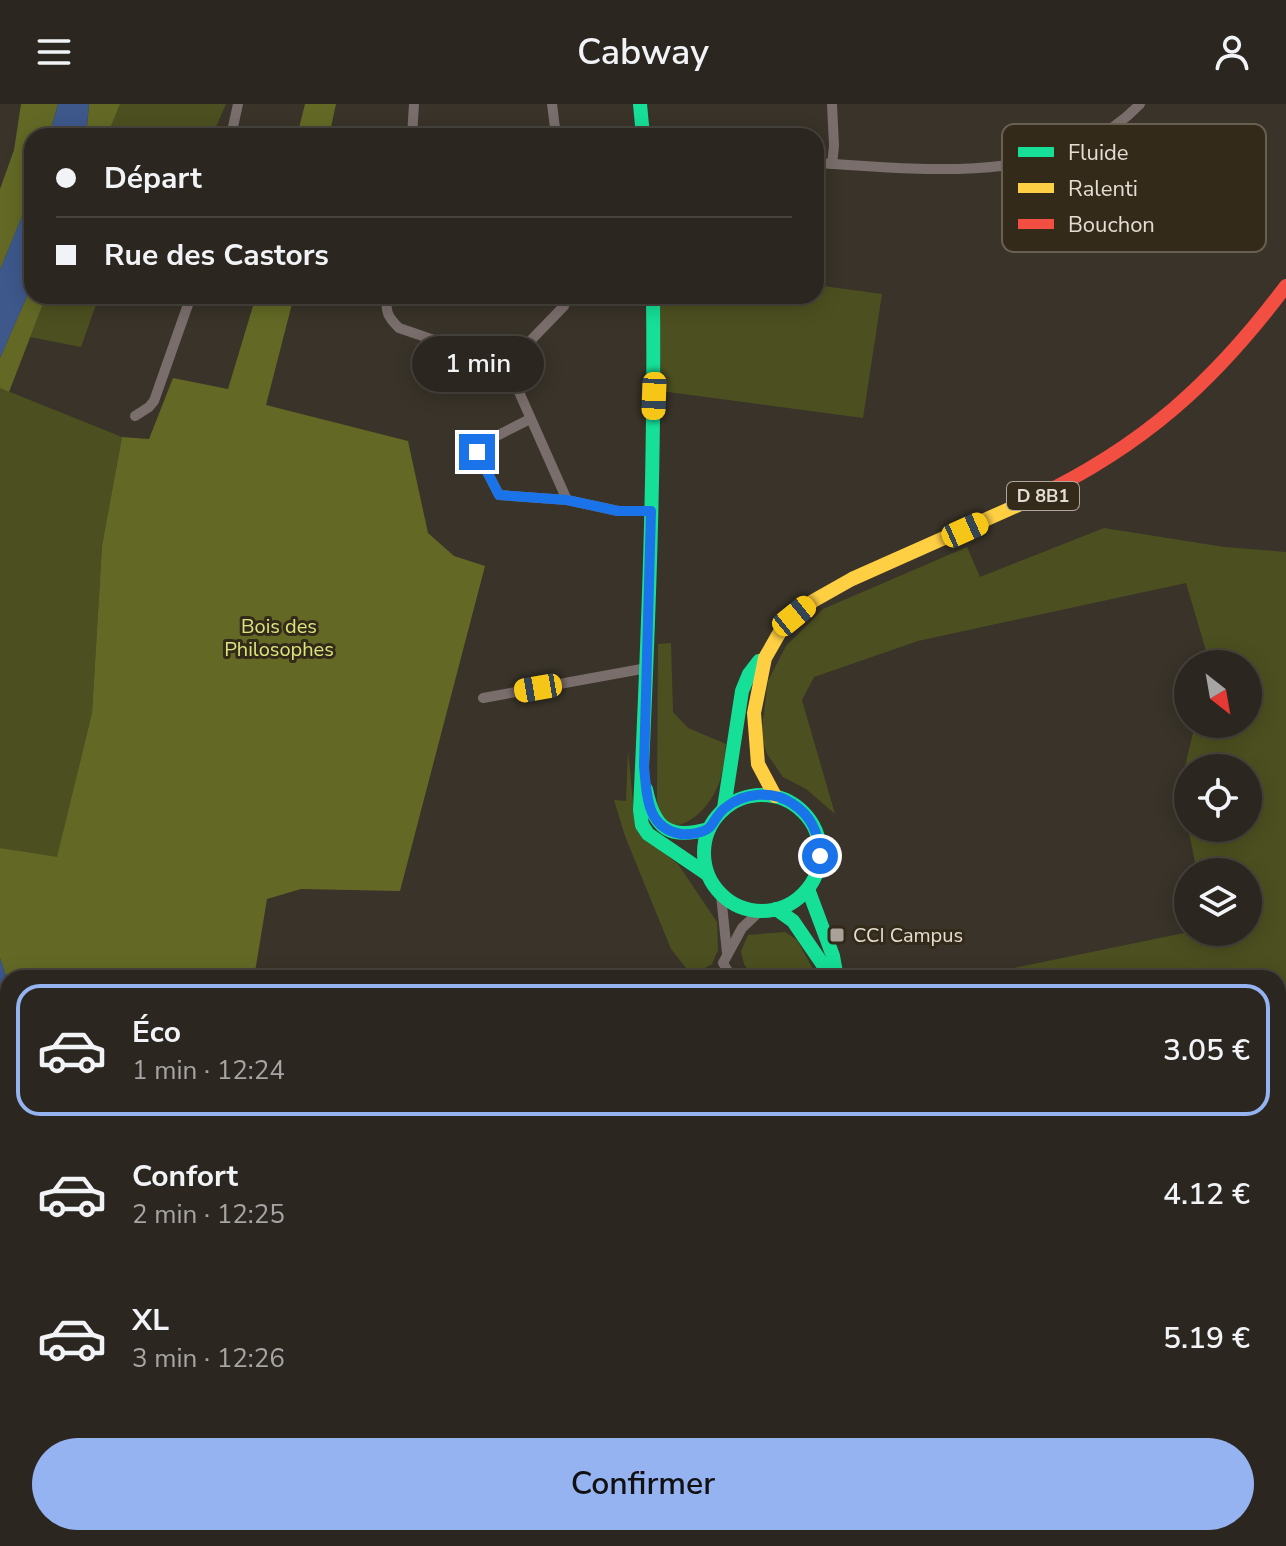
<!DOCTYPE html>
<html lang="fr">
<meta charset="utf-8">
<style>
:root{--surface:#2b261f;--page:#37322c;--text:#f1f3f6;--muted:#a6a5a4;--line:#47433d;--accent:#95b2f1}
body{margin:0;font-family:"Nunito Sans",sans-serif;background:var(--page);color:var(--text);height:100vh;display:flex;flex-direction:column;font-size:30px;white-space:nowrap}
*{box-sizing:border-box;margin:0}
p{font-size:26px;color:var(--muted)}
.icon{flex:none;width:44px;height:44px;fill:none;stroke:currentColor;stroke-width:2;stroke-linecap:round;stroke-linejoin:round}
.map{position:relative;flex:1;overflow:hidden}
.drawer{position:absolute;left:0px;top:866px;width:1286px;height:576px;display:flex;flex-direction:column;background:var(--surface);border-radius:24px 24px 0 0;box-shadow:0 4px 20px #0003,0 0 0 2px var(--line)}
.drawer>*{flex:none}
.top-card{position:absolute;left:24px;top:24px;width:800px;height:176px;border-radius:24px;box-shadow:0 4px 20px #0003,0 0 0 2px var(--line);display:grid;align-content:center;height:176px;padding:0 32px;background:var(--surface)}
.needle{width:52px;rotate:149deg}
.controls{position:absolute;left:1174px;top:546px;display:grid;gap:16px}
.controls a{display:grid;place-items:center;width:88px;height:88px;border-radius:50%;background:var(--surface);box-shadow:0 4px 20px #0003,0 0 0 2px var(--line);font-size:40px}
.end{position:absolute;width:36px;height:36px;margin:-18px;border:10px solid #1a73e8;background:#fff;box-shadow:0 0 0 4px #fff}
.from{border-radius:50%}
.bubble{position:absolute;height:56px;border-radius:28px;background:var(--surface);box-shadow:0 4px 20px #0003,0 0 0 2px var(--line);font-size:26px;font-weight:600;line-height:56px;text-align:center}
.car{position:absolute;width:24px;height:48px;margin:-24px -12px;border-radius:10px;box-shadow:0 0 6px 2px #0007;background:linear-gradient(#f5c518 24%,#345 0 40%,#f5c518 0 76%,#345 0 86%,#f5c518 0)}
.top-card b{display:flex;align-items:center;gap:28px;height:76px;font-size:30px}
.top-card b+b{border-top:2px solid var(--line)}
.top-card i{width:20px;height:20px;background:var(--text)}
ul{padding:14px 0 0;list-style:none}
li{display:flex;align-items:center;gap:24px;height:132px;margin:0 16px 12px;padding:0 16px;border:4px solid transparent;border-radius:24px}
li div{flex:1}
li b{display:block;font-size:30px}
li em{font-style:normal;font-weight:600}
li.current{border-color:var(--accent)}
li>.icon{width:72px;height:72px;stroke-width:1.5}
.primary-button{display:flex;gap:16px;margin-top:auto;padding:16px 32px}
.primary-button a{flex:1;height:92px;border-radius:48px;background:var(--accent);color:#111;font-size:32px;font-weight:600;line-height:92px;text-align:center}
header{display:flex;justify-content:space-between;align-items:center;height:104px;padding:0 32px;background:var(--surface);font-size:36px;font-weight:600}
.map>svg:first-child{display:block}
</style>
<header><svg class="icon" aria-label="menu" viewBox="0 0 24 24"><path d="M4 6h16M4 12h16M4 18h16"/></svg>Cabway<svg class="icon" aria-label="person" viewBox="0 0 24 24"><circle cx="12" cy="8" r="4"/><path d="M4 21q1-7 8-7t8 7"/></svg></header>
<div class="map">
<svg width="1286" height="1442" viewBox="0 0 1286 1442">
<rect width="100%" height="100%" fill="#393329"/>
<g fill="#4c5020">
<polygon points="120,0 226,0 212,32 107,32"/>
<polygon points="816,181 882,190 863,314 661,287 660,192 816,192"/>
<polygon points="46,192 99,192 81,243 30,233"/>
<polygon points="0,284 122,333 102,442 92,609 57,754 0,744"/>
<polygon points="1104,424 1224,443 1286,448 1286,896 1278,908 1278,874 1005,874 1014,864 1189,828 1248,828 1248,768 1197,768 1188,724 1248,724 1248,664 1188,664 1188,723 1181,680 1195,620 1248,620 1248,560 1210,560 1186,479 918,537 814,573 802,596 835,710 806,685 783,673 767,650 761,632 768,577 786,542 823,505 967,443 980,473"/>
<path d="M671,539l2,69 15,16 38,16c-2,16 -3,34 -11,48 -13,26 -51,55 -58,8l1,-156z"/>
<polygon points="628,646 634,709 642,732 678,760 717,818 718,846 712,860 700,867 686,864 671,845 625,732 614,696 626,697"/>
<polygon points="785,828 797,836 818,874 754,874 744,860 741,847 748,831"/>
<polygon points="1278,919 1286,955 1286,1045 1278,1046"/>
</g>
<g fill="#636925">
<polygon points="21,0 58,0 49,32 32,32 32,88 0,166 0,85 14,46"/>
<polygon points="89,0 120,0 107,32 86,32"/>
<polygon points="305,0 336,0 329,32 297,32"/>
<polygon points="32,181 32,192 46,192 9,288 0,284 0,254"/>
<polygon points="256,192 294,192 266,301 408,337 428,429 454,452 485,462 400,787 301,785 267,795 254,874 8,874 8,878 0,854 0,744 57,753 92,609 102,442 122,333 149,335 173,274 228,285"/>
<polygon points="8,1045 8,1434 128,1434 127,1442 0,1442 0,1081"/>
</g>
<g fill="#3e588c">
<polygon points="58,0 89,0 86,32 49,32"/>
<polygon points="32,88 32,181 0,254 0,166"/>
<polygon points="0,854 8,878 8,1045 0,1081"/>
</g>
<g fill="none" stroke-linecap="round" stroke-linejoin="round">
<g stroke="#7a6e6c" stroke-width="10">
<polyline points="552,0 556,32"/>
<polyline points="832,0 834,42 832,60"/>
<polyline points="231,32 238,0"/>
<polyline points="412,32 414,0"/>
<path d="M816,59c106,6 244,25 324,-59"/>
<path d="M387,192c-2,16 1,21 12,32l108,37"/>
<polyline points="507,261 567,396"/>
<polyline points="507,261 564,202 567,192"/>
<polyline points="135,312 149,303 154,297 191,192"/>
<polyline points="530,315 481,340 477,348 499,391 567,396 618,407 651,407"/>
<polyline points="483,594 647,564"/>
<polyline points="721,791 727,849"/>
<polyline points="732,874 723,859 742,824 760,807"/>
<polyline points="940,1434 941,1442"/>
<polyline points="262,1442 265,1434"/>
</g>
<g stroke="#16e098" stroke-width="14">
<polyline points="640,0 643,32"/>
<path d="M653,192c2,171 -5,343 -13,514l2,15 6,9 59,40"/>
<path d="M646,685c8,40 23,51 63,40"/>
<circle cx="762" cy="749" r="58"/>
<polyline points="724,704 742,587 749,570 759,557"/>
<polyline points="808,785 833,852 837,874"/>
<polyline points="776,805 793,817 832,874"/>
<polyline points="967,1434 967,1442"/>
</g>
<polyline stroke="#ffcf43" stroke-width="14" points="775,692 758,660 754,609 765,554 781,526 813,497 852,475 1034,394"/>
<path stroke="#f24e42" stroke-width="14" d="M1034,394c109,-52 180,-116 252,-212"/>
</g>
<g fill="none" stroke-linecap="round" stroke-linejoin="round">
<path stroke="#1a73e8" stroke-width="10" d="M477,348l22,43 68,5 51,11h33l-7,255c3,29 2,62 37,68 8,1 23,-1 29,-7 5,-6 8,-14 15,-19 19,-16 48,-18 68,-4 19,12 26,30 27,52"/>
</g>
<rect fill="#a8a298" stroke="#342a1a" stroke-width="3" x="829" y="823" width="16" height="16" rx="4"/>
<g text-anchor="middle" dominant-baseline="central" stroke-width="6" stroke-linejoin="round" paint-order="stroke">
<rect fill="#342a1a" stroke="#afa79c" stroke-width="2" x="1007" y="378" width="72" height="28" rx="6"/>
<g font-size="18" font-weight="bold" fill="#e4ddd3">
<text x="1043" y="392">D 8B1</text>
</g>
<g font-size="20" fill="#dae67d" stroke="#342a1a">
<text x="279" y="522">Bois des<tspan x="279" dy="23">Philosophes</tspan></text>
</g>
<g font-size="20" fill="#e4ddd3" stroke="#342a1a" text-anchor="start">
<text x="853" y="831">CCI Campus</text>
</g>
</g>
<rect x="1002" y="20" width="264" height="128" rx="12" fill="#342a1a" stroke="#696052" stroke-width="2"/>
<rect x="1018" y="43" width="36" height="10" fill="#16e098"/>
<rect x="1018" y="79" width="36" height="10" fill="#ffcf43"/>
<rect x="1018" y="115" width="36" height="10" fill="#f24e42"/>
<g font-size="22" fill="#e4ddd3">
<text x="1068" y="56">Fluide</text>
<text x="1068" y="92">Ralenti</text>
<text x="1068" y="128">Bouchon</text>
</g>
</svg>
<div class="controls">
<a><svg class="needle" viewBox="-14 -14 28 28"><path d="M0-13l5 13h-10z" fill="#e53935"/><path d="M0 13l5-13h-10z" fill="#a6a5a4"/></svg></a>
<a><svg class="icon" aria-label="locate" viewBox="0 0 24 24"><circle cx="12" cy="12" r="6"/><path d="M12 2v4M12 18v4M2 12h4M18 12h4"/></svg></a>
<a><svg class="icon" aria-label="layers" viewBox="0 0 24 24"><path d="M12 4l9 5-9 5-9-5zM3 14l9 5 9-5"/></svg></a>
</div>
<i class="end from" style="left:820px;top:752px"></i>
<i class="end" style="left:477px;top:348px"></i>
<div class="bubble" style="left:412px;top:232px;width:132px">1 min</div>
<i class="car" style="left:654px;top:292px;rotate:182deg"></i>
<i class="car" style="left:965px;top:426px;rotate:66deg"></i>
<i class="car" style="left:794px;top:512px;rotate:51deg"></i>
<i class="car" style="left:538px;top:584px;rotate:260deg"></i>
<div class="top-card">
<b><i class="from"></i>Départ</b>
<b><i></i>Rue des Castors</b>
</div>
<section class="drawer">
<ul>
<li class="current"><svg class="icon" aria-label="car" viewBox="0 0 24 24"><path d="M5 17H2v-5l4-1 3-4h7l3 4 3 1v5h-3M9 17h6M6 11h13"/><circle cx="7" cy="17" r="2"/><circle cx="17" cy="17" r="2"/></svg><div><b>Éco</b><p>1 min · 12:24</p></div><em>3.05 €</em></li>
<li><svg class="icon" aria-label="car" viewBox="0 0 24 24"><path d="M5 17H2v-5l4-1 3-4h7l3 4 3 1v5h-3M9 17h6M6 11h13"/><circle cx="7" cy="17" r="2"/><circle cx="17" cy="17" r="2"/></svg><div><b>Confort</b><p>2 min · 12:25</p></div><em>4.12 €</em></li>
<li><svg class="icon" aria-label="car" viewBox="0 0 24 24"><path d="M5 17H2v-5l4-1 3-4h7l3 4 3 1v5h-3M9 17h6M6 11h13"/><circle cx="7" cy="17" r="2"/><circle cx="17" cy="17" r="2"/></svg><div><b>XL</b><p>3 min · 12:26</p></div><em>5.19 €</em></li>
</ul>
<div class="primary-button"><a>Confirmer</a></div>
</section>
</div>
